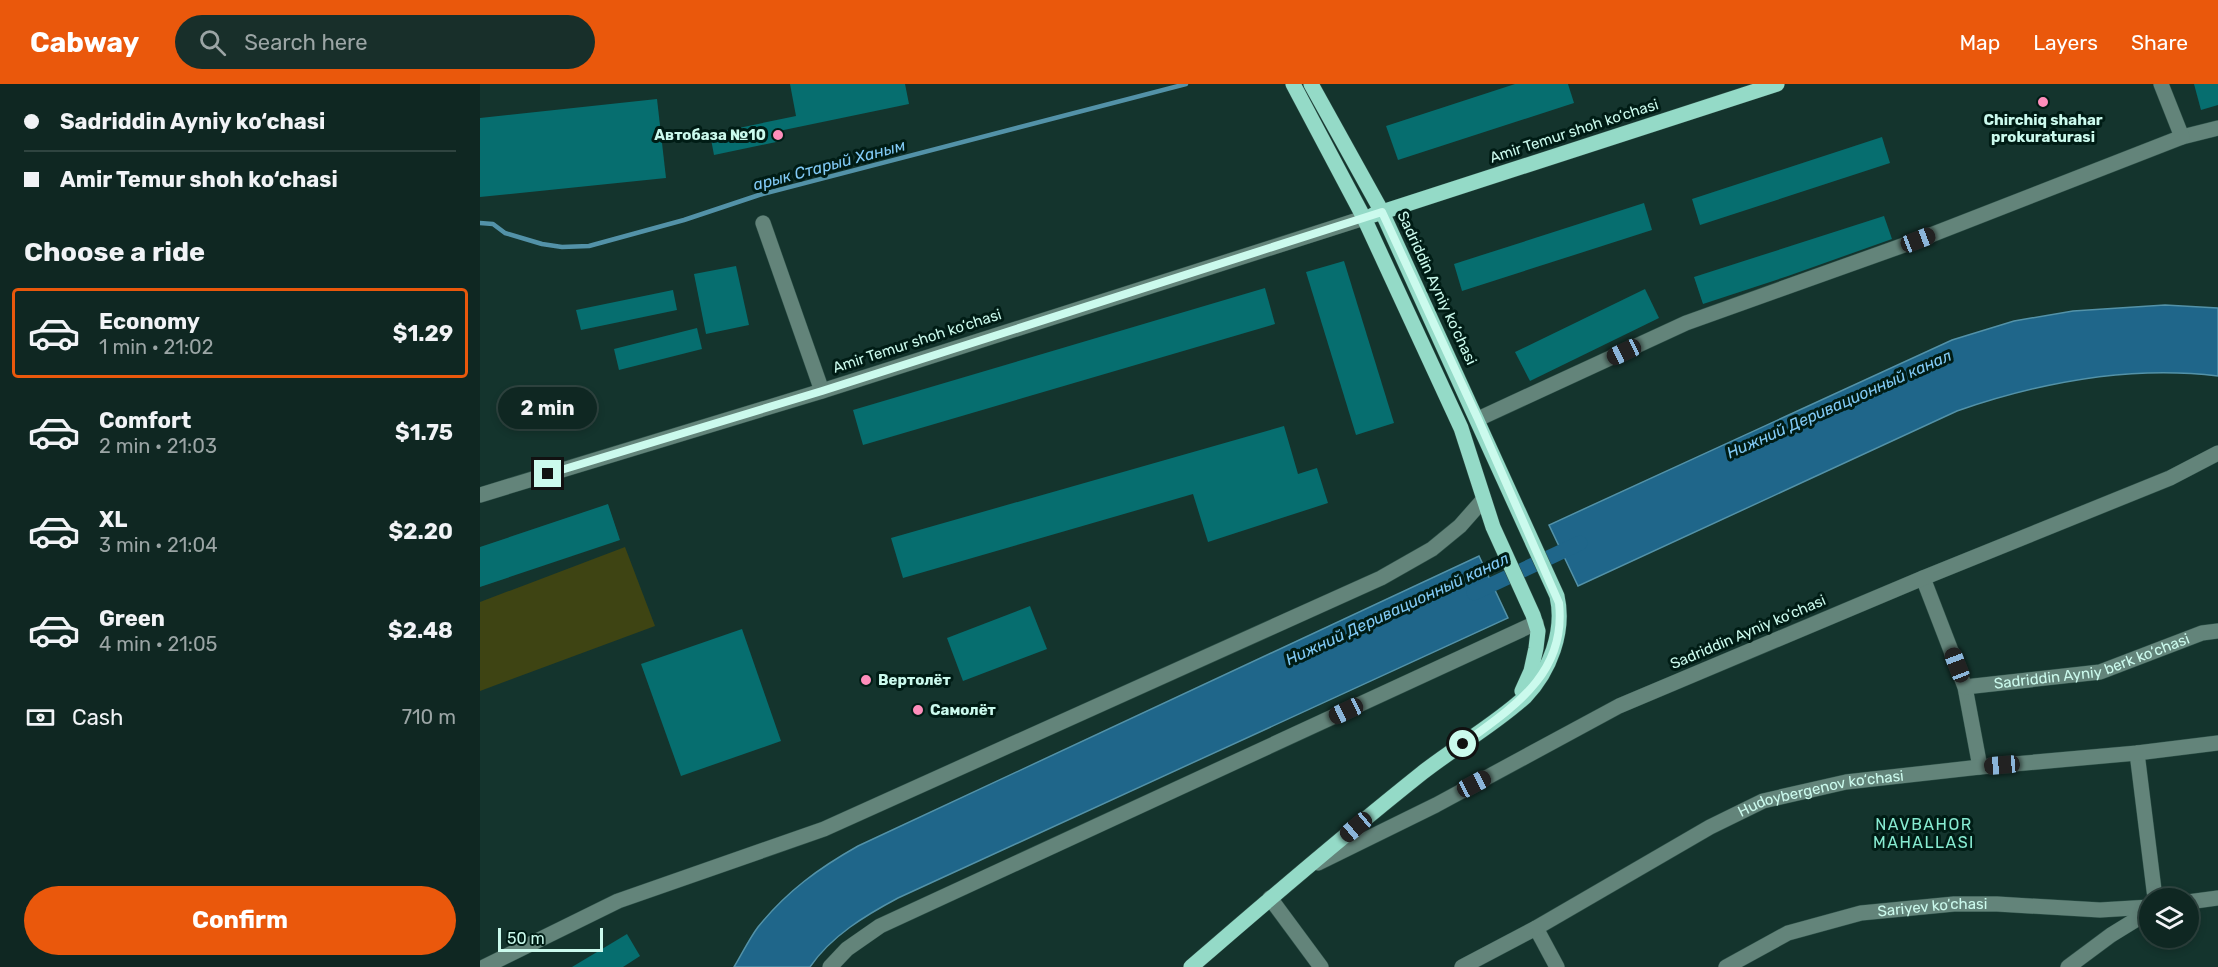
<!DOCTYPE html>
<meta charset="utf-8">
<style>
:root{--surface:#0f2722;--page:#182f2a;--text:#f1f3f6;--muted:#9ba5a5;--line:#2f4440;--accent:#ea580c}
body{margin:0;font-family:Rubik,sans-serif;background:var(--page);color:var(--text);height:100vh;display:flex;flex-direction:column;font-size:22px;white-space:nowrap}
*{box-sizing:border-box;margin:0}
p{font-size:20px;color:var(--muted)}
.icon{flex:none;width:33px;height:33px;fill:none;stroke:currentColor;stroke-width:2;stroke-linecap:round;stroke-linejoin:round}
.map{position:relative;flex:1;overflow:hidden}
.sheet{display:flex;flex-direction:column;background:var(--surface);width:480px}
.sheet>*{flex:none}
.banner{display:grid;align-content:center;height:132px;padding:0 24px;background:var(--surface)}
.tools{position:absolute;left:1659px;top:804px;display:grid;gap:12px}
.tools a{display:grid;place-items:center;width:60px;height:60px;border-radius:50%;background:var(--surface);box-shadow:0 3px 9px #0003,0 0 0 2px var(--line);font-size:30px}
.scale{position:absolute;left:18px;bottom:15px;width:105px;box-sizing:border-box;padding-left:6px;border:3px solid #cbfaed;border-top:0;font-size:16px;line-height:21px;white-space:nowrap;color:#cbfaed;-webkit-text-stroke:4px #001c15;paint-order:stroke}
.end{position:absolute;width:27px;height:27px;margin:-14px;border:8px solid #cbfaed;background:#111;box-shadow:0 0 0 3px #111}
.from{border-radius:50%}
.bubble{position:absolute;height:42px;border-radius:21px;background:var(--surface);box-shadow:0 3px 9px #0003,0 0 0 2px var(--line);font-size:20px;font-weight:700;line-height:42px;text-align:center}
.car{position:absolute;width:18px;height:36px;margin:-18px -9px;border-radius:8px;box-shadow:0 0 4px 2px #0007;background:linear-gradient(#222 24%,#8ab4d8 0 40%,#222 0 76%,#8ab4d8 0 86%,#222 0)}
.banner b{display:flex;align-items:center;gap:21px;height:57px;font-size:22px}
.banner b+b{border-top:2px solid var(--line)}
.banner i{width:15px;height:15px;background:var(--text)}
ul{padding:0;list-style:none}
li{display:flex;align-items:center;gap:18px;height:90px;margin:0 12px 9px;padding:0 12px;border:3px solid transparent;border-radius:6px}
li div{flex:1}
li b{display:block;font-size:22px}
li em{font-style:normal;font-weight:700}
li.active{border-color:var(--accent)}
li>.icon{width:54px;height:54px;stroke-width:1.5}
h2{padding:0 24px;font-size:27px;line-height:72px}
.pay{display:flex;align-items:center;gap:15px;height:66px;padding:0 24px;font-size:22px}
.pay p{margin-inline-start:auto}
.action{display:flex;gap:12px;margin-top:auto;padding:12px 24px}
.action a{flex:1;height:69px;border-radius:36px;background:var(--accent);color:#fff;font-size:24px;font-weight:700;line-height:69px;text-align:center}
header{display:flex;align-items:center;gap:36px;box-sizing:border-box;height:84px;padding:0 30px;background:var(--accent);color:#fff}
header strong{font-size:28px}
nav{display:flex;gap:33px;margin-inline-start:auto;font-size:21px}
.search{width:420px;height:54px;background:var(--page);display:flex;align-items:center;gap:15px;box-sizing:border-box;padding:0 21px;border-radius:33px;color:var(--muted);font-size:22px}
main{display:flex;flex:1;min-height:0}
.map>svg:first-child{display:block}
</style>
<header>
<strong>Cabway</strong>
<div class="search"><svg class="icon" aria-label="search" viewBox="0 0 24 24"><circle cx="10" cy="10" r="6"/><path d="M15 15l6 6"/></svg>Search here</div>
<nav><a>Map</a><a>Layers</a><a>Share</a></nav>
</header>
<main>
<section class="sheet">
<div class="banner">
<b><i class="from"></i>Sadriddin Ayniy ko‘chasi</b>
<b><i></i>Amir Temur shoh ko‘chasi</b>
</div>
<h2>Choose a ride</h2>
<ul>
<li class="active"><svg class="icon" aria-label="car" viewBox="0 0 24 24"><path d="M5 17H2v-5l4-1 3-4h7l3 4 3 1v5h-3M9 17h6M6 11h13"/><circle cx="7" cy="17" r="2"/><circle cx="17" cy="17" r="2"/></svg><div><b>Economy</b><p>1 min · 21:02</p></div><em>$1.29</em></li>
<li><svg class="icon" aria-label="car" viewBox="0 0 24 24"><path d="M5 17H2v-5l4-1 3-4h7l3 4 3 1v5h-3M9 17h6M6 11h13"/><circle cx="7" cy="17" r="2"/><circle cx="17" cy="17" r="2"/></svg><div><b>Comfort</b><p>2 min · 21:03</p></div><em>$1.75</em></li>
<li><svg class="icon" aria-label="car" viewBox="0 0 24 24"><path d="M5 17H2v-5l4-1 3-4h7l3 4 3 1v5h-3M9 17h6M6 11h13"/><circle cx="7" cy="17" r="2"/><circle cx="17" cy="17" r="2"/></svg><div><b>XL</b><p>3 min · 21:04</p></div><em>$2.20</em></li>
<li><svg class="icon" aria-label="car" viewBox="0 0 24 24"><path d="M5 17H2v-5l4-1 3-4h7l3 4 3 1v5h-3M9 17h6M6 11h13"/><circle cx="7" cy="17" r="2"/><circle cx="17" cy="17" r="2"/></svg><div><b>Green</b><p>4 min · 21:05</p></div><em>$2.48</em></li>
</ul>
<div class="pay"><svg class="icon" aria-label="cash" viewBox="0 0 24 24"><path d="M3 7h18v10H3z"/><circle cx="12" cy="12" r="2"/></svg>Cash<p>710 m</p></div>
<div class="action"><a>Confirm</a></div>
</section>
<div class="map">
<svg width="1738" height="883" viewBox="0 0 1738 883">
<rect width="100%" height="100%" fill="#14342d"/>
<polygon fill="#3e4413" points="145,463 175,542 0,607 0,518"/>
<g fill="#1f668a" stroke="#5392a8" stroke-width="1.5">
<path d="M1685,221l53,3v68c-89,-11 -177,6 -261,35l-379,175 -29,-61 403,-185 62,-19 59,-10z"/>
<path d="M999,472l29,62 -610,280c-32,17 -67,38 -88,69h-76c8,-13 15,-28 24,-40 29,-36 61,-59 100,-81z"/>
</g>
<g fill="none" stroke-linecap="round" stroke-linejoin="round">
<polyline stroke="#5392a8" stroke-width="4.5" points="0,139 13,140 25,149 62,160 82,163 109,162 204,136 279,111 706,0"/>
<polyline stroke="#1f668a" stroke-width="15" points="994,509 1100,459"/>
</g>
<g fill="#066e6f">
<polygon points="310,0 425,0 429,20 299,47 301,57 234,71 230,50 316,32"/>
<polygon points="1035,0 1088,0 1094,19 918,76 906,42"/>
<polygon points="1714,0 1738,0 1738,21 1721,26"/>
<polygon points="177,15 186,94 0,113 0,34"/>
<polygon points="1402,53 1410,79 1220,141 1212,115"/>
<polygon points="1164,119 1172,146 982,207 974,180"/>
<polygon points="1404,132 1412,155 1308,192 1223,220 1214,193"/>
<polygon points="864,177 914,339 876,351 826,188"/>
<polygon points="256,182 269,241 226,250 214,190"/>
<polygon points="785,204 795,240 383,361 373,326"/>
<polygon points="1165,205 1179,234 1050,297 1035,268"/>
<polygon points="193,206 197,226 101,246 96,226"/>
<polygon points="217,244 222,265 139,286 134,265"/>
<polygon points="804,342 818,390 837,384 848,419 728,458 713,410 423,494 411,454"/>
<polygon points="128,420 140,456 0,503 0,463"/>
<polygon points="550,522 567,565 483,597 467,554"/>
<polygon points="262,545 301,657 201,692 161,580"/>
<polygon points="147,850 160,872 143,883 92,883"/>
</g>
<g fill="none" stroke-linecap="round" stroke-linejoin="round">
<g stroke="#2e5048" stroke-width="16">
<g id="minor">
<polyline points="1702,53 1738,44"/>
<polyline points="283,139 342,307"/>
<polyline points="998,335 1206,239 1438,156 1702,53 1681,0"/>
<polyline points="0,411 342,307 884,134"/>
<polyline points="1443,494 1485,603 1500,683"/>
<path id="s1" d="M1485,603l135,-15 102,-39 16,-2"/>
<polyline points="1657,669 1675,814"/>
<polyline points="838,779 956,721 1139,622 1443,494 1690,394 1738,369"/>
<polyline points="790,814 841,883"/>
<polyline points="1708,818 1738,814"/>
<polyline points="1056,844 1077,883"/>
<polyline points="4,883 138,817 344,745 901,494 952,465 980,442 1003,416"/>
<polyline points="350,883 367,865 400,842 1056,539"/>
<path id="s2" d="M982,883l74,-39 174,-101 53,-26 83,-19 134,-15 157,-14 81,-10"/>
<path id="s3" d="M1246,883l62,-34 73,-20 93,-9h43l103,6 50,-3"/>
<polyline points="1588,883 1631,851 1670,827"/>
</g>
</g>
<g stroke="#2e5048" stroke-width="16">
<g id="major">
<polyline points="813,0 884,134 981,344 1013,443 1053,531 1058,547 1056,564 1051,587 1042,607"/>
<polyline points="893,131 1297,0"/>
<path d="M711,883c76,-66 152,-131 231,-194 33,-26 71,-47 103,-76 25,-26 40,-66 32,-101l-175,-384 -71,-128"/>
</g>
</g>
<use href="#minor" stroke="#63847a" stroke-width="15"/>
<use href="#major" stroke="#94dac7" stroke-width="15"/>
</g>
<g fill="none" stroke-linecap="round" stroke-linejoin="round">
<path stroke="#cbfaed" stroke-width="8" d="M68,390l274,-83 560,-179 96,207 81,184c8,71 -47,105 -96,141"/>
</g>
<g fill="#fe8ebb" stroke="#001c15" stroke-width="2">
<circle cx="1563" cy="18" r="6"/>
<circle cx="298" cy="51" r="6"/>
<circle cx="386" cy="596" r="6"/>
<circle cx="438" cy="626" r="6"/>
</g>
<g text-anchor="middle" dominant-baseline="central" stroke-width="6" stroke-linejoin="round" paint-order="stroke">
<g font-size="15" font-weight="bold" fill="#cbfaed" stroke="#001c15" text-anchor="start">
<text x="1563" y="36" text-anchor="middle">Chirchiq shahar<tspan x="1563" dy="17">prokuraturasi</tspan></text>
<text x="286" y="51" text-anchor="end">Автобаза №10</text>
<text x="398" y="596">Вертолёт</text>
<text x="450" y="626">Самолёт</text>
</g>
<g font-size="15" fill="#cbfaed" stroke="#001c15">
<text transform="translate(1094 47) rotate(-18)">Amir Temur shoh ko‘chasi</text>
<text transform="translate(957 204) rotate(65)">Sadriddin Ayniy ko‘chasi</text>
<text transform="translate(437 257) rotate(-18)">Amir Temur shoh ko‘chasi</text>
<text transform="translate(1268 548) rotate(-23)">Sadriddin Ayniy ko‘chasi</text>
<text stroke="none"><textPath href="#s1" startOffset="130">Sadriddin Ayniy berk ko‘chasi</textPath></text>
<text stroke="none"><textPath href="#s2" startOffset="402">Hudoybergenov ko‘chasi</textPath></text>
<text stroke="none"><textPath href="#s3" startOffset="218">Sariyev ko‘chasi</textPath></text>
</g>
<g font-size="16" font-style="italic" fill="#81caf6" stroke="#001c15">
<text transform="translate(349 81) rotate(-15)">арык Старый Ханым</text>
<text transform="translate(1359 320) rotate(-24)">Нижний Деривационный канал</text>
<text transform="translate(917 525) rotate(-25)">Нижний Деривационный канал</text>
</g>
<g font-size="16" letter-spacing="1.5" fill="#87ecd2" stroke="#001c15">
<text x="1444" y="740">NAVBAHOR<tspan x="1444" dy="18">MAHALLASI</tspan></text>
</g>
</g>
</svg>
<div class="tools">
<a><svg class="icon" aria-label="layers" viewBox="0 0 24 24"><path d="M12 4l9 5-9 5-9-5zM3 14l9 5 9-5"/></svg></a>
</div>
<div class="scale">50 m</div>
<i class="end from" style="left:983px;top:660px"></i>
<i class="end" style="left:68px;top:390px"></i>
<div class="bubble" style="left:18px;top:303px;width:99px">2 min</div>
<i class="car" style="left:1438px;top:156px;rotate:69deg"></i>
<i class="car" style="left:1144px;top:268px;rotate:245deg"></i>
<i class="car" style="left:1477px;top:581px;rotate:339deg"></i>
<i class="car" style="left:866px;top:627px;rotate:245deg"></i>
<i class="car" style="left:1522px;top:681px;rotate:265deg"></i>
<i class="car" style="left:994px;top:700px;rotate:62deg"></i>
<i class="car" style="left:876px;top:743px;rotate:230deg"></i>
</div>
</main>
